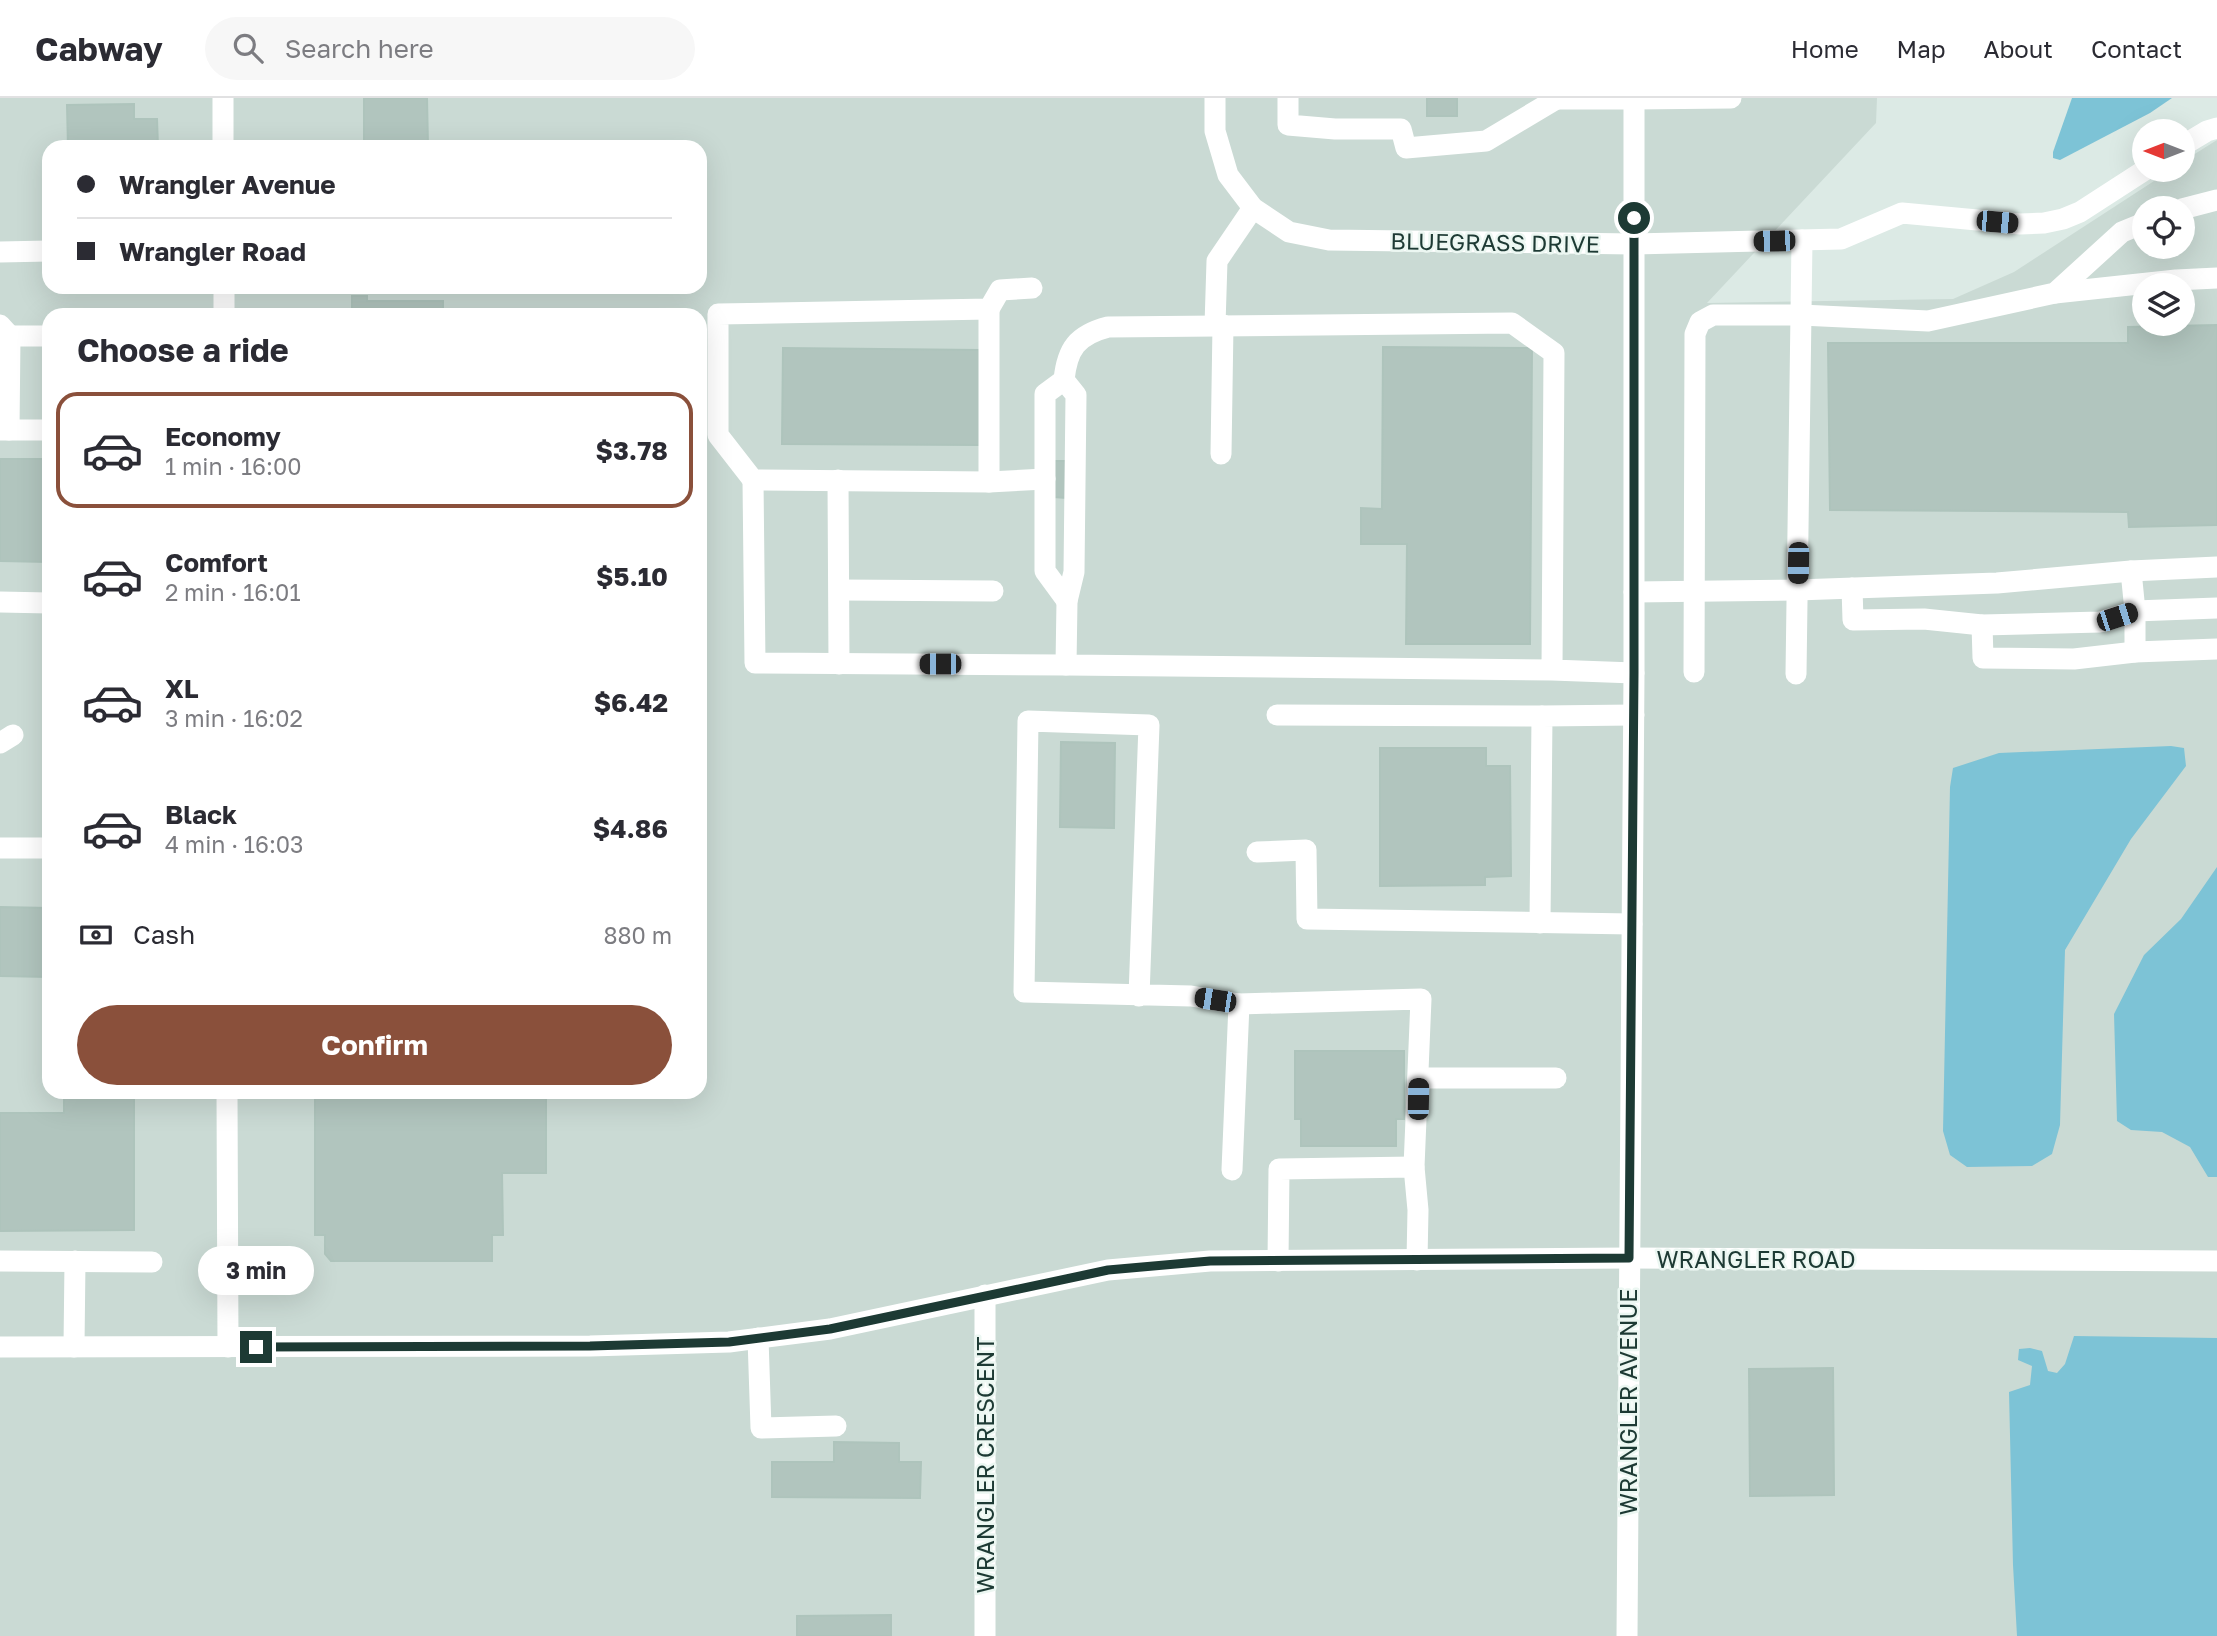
<!DOCTYPE html>
<meta charset="utf-8">
<style>
:root{--surface:#fff;--page:#f7f7f7;--text:#2b2b33;--muted:#7c7c81;--line:#e1e1e2;--accent:#8a503b}
body{margin:0;font-family:"Golos Text",sans-serif;background:var(--page);color:var(--text);height:100vh;display:flex;flex-direction:column;font-size:26px;white-space:nowrap}
*{box-sizing:border-box;margin:0}
p{font-size:23px;color:var(--muted)}
.icon{flex:none;width:38px;height:38px;fill:none;stroke:currentColor;stroke-width:2;stroke-linecap:round;stroke-linejoin:round}
.map{position:relative;flex:1;overflow:hidden}
.side{position:absolute;left:42px;top:210px;width:665px;height:791px;display:flex;flex-direction:column;background:var(--surface);border-radius:21px;box-shadow:0 7px 28px #0002}
.side>*{flex:none}
.top-card{position:absolute;left:42px;top:42px;width:665px;height:154px;border-radius:21px;box-shadow:0 7px 28px #0002;display:grid;align-content:center;height:154px;padding:0 35px;background:var(--surface)}
.needle{width:46px;rotate:270deg}
.buttons{position:absolute;left:2132px;top:21px;display:grid;gap:14px}
.buttons a{display:grid;place-items:center;width:63px;height:63px;border-radius:50%;background:var(--surface);box-shadow:0 7px 28px #0002;font-size:35px}
.end{position:absolute;width:32px;height:32px;margin:-16px;border:9px solid #1d3a34;background:#fff;box-shadow:0 0 0 4px #fff}
.from{border-radius:50%}
.bubble{position:absolute;height:49px;border-radius:24px;background:var(--surface);box-shadow:0 7px 28px #0002;font-size:23px;font-weight:700;line-height:49px;text-align:center}
.car{position:absolute;width:21px;height:42px;margin:-21px -10px;border-radius:9px;box-shadow:0 0 5px 2px #0007;background:linear-gradient(#222 24%,#8ab4d8 0 40%,#222 0 76%,#8ab4d8 0 86%,#222 0)}
.top-card b{display:flex;align-items:center;gap:24px;height:66px;font-size:26px}
.top-card b+b{border-top:2px solid var(--line)}
.top-card i{width:18px;height:18px;background:var(--text)}
ul{padding:0;list-style:none}
li{display:flex;align-items:center;gap:21px;height:116px;margin:0 14px 10px;padding:0 21px;border:4px solid transparent;border-radius:21px}
li div{flex:1}
li b{display:block;font-size:26px}
li em{font-style:normal;font-weight:700}
li.selected{border-color:var(--accent)}
li>.icon{width:63px;height:63px;stroke-width:1.5}
h2{padding:0 35px;font-size:32px;line-height:84px}
.pay{display:flex;align-items:center;gap:18px;height:77px;padding:0 35px;font-size:26px}
.pay p{margin-inline-start:auto}
.action{display:flex;gap:14px;margin-top:auto;padding:14px 35px}
.action a{flex:1;height:80px;border-radius:42px;background:var(--accent);color:#fff;font-size:28px;font-weight:700;line-height:80px;text-align:center}
header{display:flex;align-items:center;gap:42px;box-sizing:border-box;height:98px;padding:0 35px;background:var(--surface);border-bottom:2px solid var(--line)}
header strong{font-size:33px}
nav{display:flex;gap:38px;margin-inline-start:auto;font-size:24px}
.search{width:490px;height:63px;background:var(--page);display:flex;align-items:center;gap:18px;box-sizing:border-box;padding:0 24px;border-radius:38px;color:var(--muted);font-size:26px}
.map>svg:first-child{display:block}
</style>
<header>
<strong>Cabway</strong>
<div class="search"><svg class="icon" aria-label="search" viewBox="0 0 24 24"><circle cx="10" cy="10" r="6"/><path d="M15 15l6 6"/></svg>Search here</div>
<nav><a>Home</a><a>Map</a><a>About</a><a>Contact</a></nav>
</header>
<div class="map">
<svg width="2217" height="1538" viewBox="0 0 2217 1538">
<rect width="100%" height="100%" fill="#dceae5"/>
<path fill="#cadad4" fill-rule="evenodd" d="M0,0h1877l-1,25 -169,180 246,-4 61,-27 157,-102h11v-8l35,-22v1496h-2217zM49,49h651v140h-651zM2144,110h38v39h-38zM2144,187h38v39h-38zM49,217h651v777h-651z"/>
<g fill="#7dc3d6">
<polygon points="2072,0 2172,0 2150,15 2060,62 2053,60 2053,54"/>
<polygon points="2171,648 2184,650 2186,668 2131,741 2065,852 2060,1027 2052,1056 2032,1068 1967,1069 1950,1057 1943,1033 1950,689 1953,670 1999,655"/>
<polygon points="2217,769 2217,1079 2208,1079 2190,1049 2162,1034 2131,1032 2117,1023 2114,916 2144,857 2181,821"/>
<polygon points="2074,1238 2217,1240 2217,1538 2017,1538 2013,1467 2009,1294 2030,1287 2032,1268 2018,1262 2019,1251 2030,1250 2042,1253 2048,1273 2057,1275 2065,1266"/>
</g>
<g fill="#b1c5be" stroke="#aec4bc" stroke-width="2">
<polygon points="364,0 427,0 428,49 364,49"/>
<rect x="1427" y="0" width="30" height="18"/>
<polygon points="134,6 134,21 157,21 158,49 68,49 67,7"/>
<polygon points="352,198 367,198 367,203 443,203 443,217 352,217"/>
<polygon points="2217,227 2217,427 2129,429 2128,414 1830,412 1828,245 2128,245 2128,229"/>
<polygon points="1383,249 1532,250 1530,546 1406,546 1407,446 1361,446 1361,410 1382,411"/>
<polygon points="783,250 979,252 979,347 782,346"/>
<polygon points="0,361 49,361 49,464 0,463"/>
<polygon points="1055,363 1067,363 1066,400 1054,399"/>
<polygon points="1061,644 1115,645 1114,730 1060,729"/>
<polygon points="1380,650 1486,650 1486,668 1510,668 1511,778 1485,779 1485,787 1380,788"/>
<polygon points="0,809 49,810 49,879 0,878"/>
<polygon points="1295,953 1404,953 1404,1021 1396,1021 1396,1048 1301,1048 1301,1021 1295,1021"/>
<polygon points="64,994 134,994 134,1132 0,1133 0,1015 64,1015"/>
<polygon points="315,994 546,994 546,1075 502,1075 503,1137 492,1137 492,1163 331,1163 325,1156 325,1137 315,1137"/>
<polygon points="1833,1270 1834,1397 1750,1398 1749,1271"/>
<polygon points="834,1344 899,1345 899,1364 921,1364 920,1400 772,1399 772,1364 834,1364"/>
<polygon points="891,1517 891,1538 797,1538 797,1518"/>
</g>
<g fill="none" stroke-linecap="round" stroke-linejoin="round">
<g stroke="#fff" stroke-width="21">
<polyline points="223,0 223,49"/>
<polyline points="1215,0 1215,33 1228,77 1253,110 1289,134 1329,142 1634,146 1841,141 1902,115 2020,126 2044,125 2063,121 2080,114 2145,72"/>
<polyline points="1288,0 1288,27 1335,31 1401,31 1406,50 1486,43 1558,0"/>
<polyline points="1558,1 1634,1 1634,575 1627,1538"/>
<polyline points="1634,1 1731,0"/>
<polyline points="2182,48 2207,33 2217,30"/>
<polyline points="2182,111 2217,102"/>
<polyline points="0,154 49,153"/>
<polyline points="224,189 224,217"/>
<polyline points="1032,190 1000,192 989,211 718,216 718,337 753,382 989,384 1045,381"/>
<polyline points="2055,195 2176,182 2217,180"/>
<polyline points="989,211 989,384"/>
<polyline points="0,227 10,238 9,332"/>
<polyline points="1215,227 1217,163 1253,110"/>
<polyline points="0,238 49,238"/>
<polyline points="1064,282 1045,296 1045,473 1067,503"/>
<polyline points="0,332 49,332"/>
<polyline points="1221,356 1223,227"/>
<polyline points="753,382 755,565 1066,567"/>
<polyline points="838,382 839,566"/>
<polyline points="2131,473 2135,513 2135,554"/>
<polyline points="1852,490 1853,522 1924,521 1982,527 2100,524 2135,513 2217,510"/>
<polyline points="840,492 993,493"/>
<polyline points="1634,494 1797,492 1997,485 2131,473 2217,469"/>
<polyline points="0,504 49,505"/>
<polyline points="1982,527 1983,560 2074,561 2135,554 2217,551"/>
<path d="M1552,572l2,-317 -42,-30 -404,4c-31,8 -41,22 -44,53l12,15 -2,177 -7,29 -1,64 486,5 82,3"/>
<polyline points="1694,574 1695,236 1700,224 1713,217 1801,217 1928,223 2055,195 2122,134 2144,125"/>
<polyline points="1796,576 1802,142"/>
<polyline points="1277,617 1542,618"/>
<polyline points="0,645 13,637"/>
<polyline points="0,750 49,750"/>
<polyline points="1257,754 1306,752 1307,821 1632,826"/>
<polyline points="1540,825 1542,618 1634,617"/>
<polyline points="1139,898 1149,627 1028,623 1024,894 1191,898 1239,906"/>
<polyline points="1418,980 1556,980"/>
<polyline points="227,994 228,1249"/>
<polyline points="1232,1072 1239,906 1421,901 1414,1069"/>
<polyline points="0,1163 152,1164"/>
<polyline points="1278,1163 1279,1071 1414,1069 1418,1112 1417,1162"/>
<polyline points="758,1240 761,1330 836,1328"/>
<polyline points="0,1249 590,1248 729,1244 830,1231 1108,1172 1210,1163 1629,1160 2217,1163"/>
<polyline points="74,1249 75,1163"/>
<polyline points="985,1538 985,1197"/>
</g>
</g>
<g fill="none" stroke-linecap="round" stroke-linejoin="round">
<polyline stroke="#1d3a34" stroke-width="9" points="256,1249 590,1248 729,1244 830,1231 1108,1172 1210,1163 1629,1160 1634,575 1634,120"/>
</g>
<g text-anchor="middle" dominant-baseline="central" stroke-width="5" stroke-linejoin="round" paint-order="stroke">
<g font-size="23" fill="#1d3a34" stroke="#ecf7f2">
<text transform="translate(1495 144) rotate(1)">BLUEGRASS DRIVE</text>
<text x="1756" y="1161">WRANGLER ROAD</text>
<text transform="translate(1628 1304) rotate(-90)">WRANGLER AVENUE</text>
<text transform="translate(985 1367) rotate(-90)">WRANGLER CRESCENT</text>
</g>
</g>
</svg>
<div class="buttons">
<a><svg class="needle" viewBox="-14 -14 28 28"><path d="M0-13l5 13h-10z" fill="#e53935"/><path d="M0 13l5-13h-10z" fill="#7c7c81"/></svg></a>
<a><svg class="icon" aria-label="locate" viewBox="0 0 24 24"><circle cx="12" cy="12" r="6"/><path d="M12 2v4M12 18v4M2 12h4M18 12h4"/></svg></a>
<a><svg class="icon" aria-label="layers" viewBox="0 0 24 24"><path d="M12 4l9 5-9 5-9-5zM3 14l9 5 9-5"/></svg></a>
</div>
<i class="end from" style="left:1634px;top:120px"></i>
<i class="end" style="left:256px;top:1249px"></i>
<div class="bubble" style="left:198px;top:1148px;width:116px">3 min</div>
<i class="car" style="left:1997px;top:124px;rotate:95deg"></i>
<i class="car" style="left:1774px;top:143px;rotate:269deg"></i>
<i class="car" style="left:1798px;top:465px;rotate:181deg"></i>
<i class="car" style="left:2117px;top:519px;rotate:72deg"></i>
<i class="car" style="left:940px;top:566px;rotate:270deg"></i>
<i class="car" style="left:1215px;top:902px;rotate:279deg"></i>
<i class="car" style="left:1418px;top:1001px;rotate:1deg"></i>
<div class="top-card">
<b><i class="from"></i>Wrangler Avenue</b>
<b><i></i>Wrangler Road</b>
</div>
<section class="side">
<h2>Choose a ride</h2>
<ul>
<li class="selected"><svg class="icon" aria-label="car" viewBox="0 0 24 24"><path d="M5 17H2v-5l4-1 3-4h7l3 4 3 1v5h-3M9 17h6M6 11h13"/><circle cx="7" cy="17" r="2"/><circle cx="17" cy="17" r="2"/></svg><div><b>Economy</b><p>1 min · 16:00</p></div><em>$3.78</em></li>
<li><svg class="icon" aria-label="car" viewBox="0 0 24 24"><path d="M5 17H2v-5l4-1 3-4h7l3 4 3 1v5h-3M9 17h6M6 11h13"/><circle cx="7" cy="17" r="2"/><circle cx="17" cy="17" r="2"/></svg><div><b>Comfort</b><p>2 min · 16:01</p></div><em>$5.10</em></li>
<li><svg class="icon" aria-label="car" viewBox="0 0 24 24"><path d="M5 17H2v-5l4-1 3-4h7l3 4 3 1v5h-3M9 17h6M6 11h13"/><circle cx="7" cy="17" r="2"/><circle cx="17" cy="17" r="2"/></svg><div><b>XL</b><p>3 min · 16:02</p></div><em>$6.42</em></li>
<li><svg class="icon" aria-label="car" viewBox="0 0 24 24"><path d="M5 17H2v-5l4-1 3-4h7l3 4 3 1v5h-3M9 17h6M6 11h13"/><circle cx="7" cy="17" r="2"/><circle cx="17" cy="17" r="2"/></svg><div><b>Black</b><p>4 min · 16:03</p></div><em>$4.86</em></li>
</ul>
<div class="pay"><svg class="icon" aria-label="cash" viewBox="0 0 24 24"><path d="M3 7h18v10H3z"/><circle cx="12" cy="12" r="2"/></svg>Cash<p>880 m</p></div>
<div class="action"><a>Confirm</a></div>
</section>
</div>
